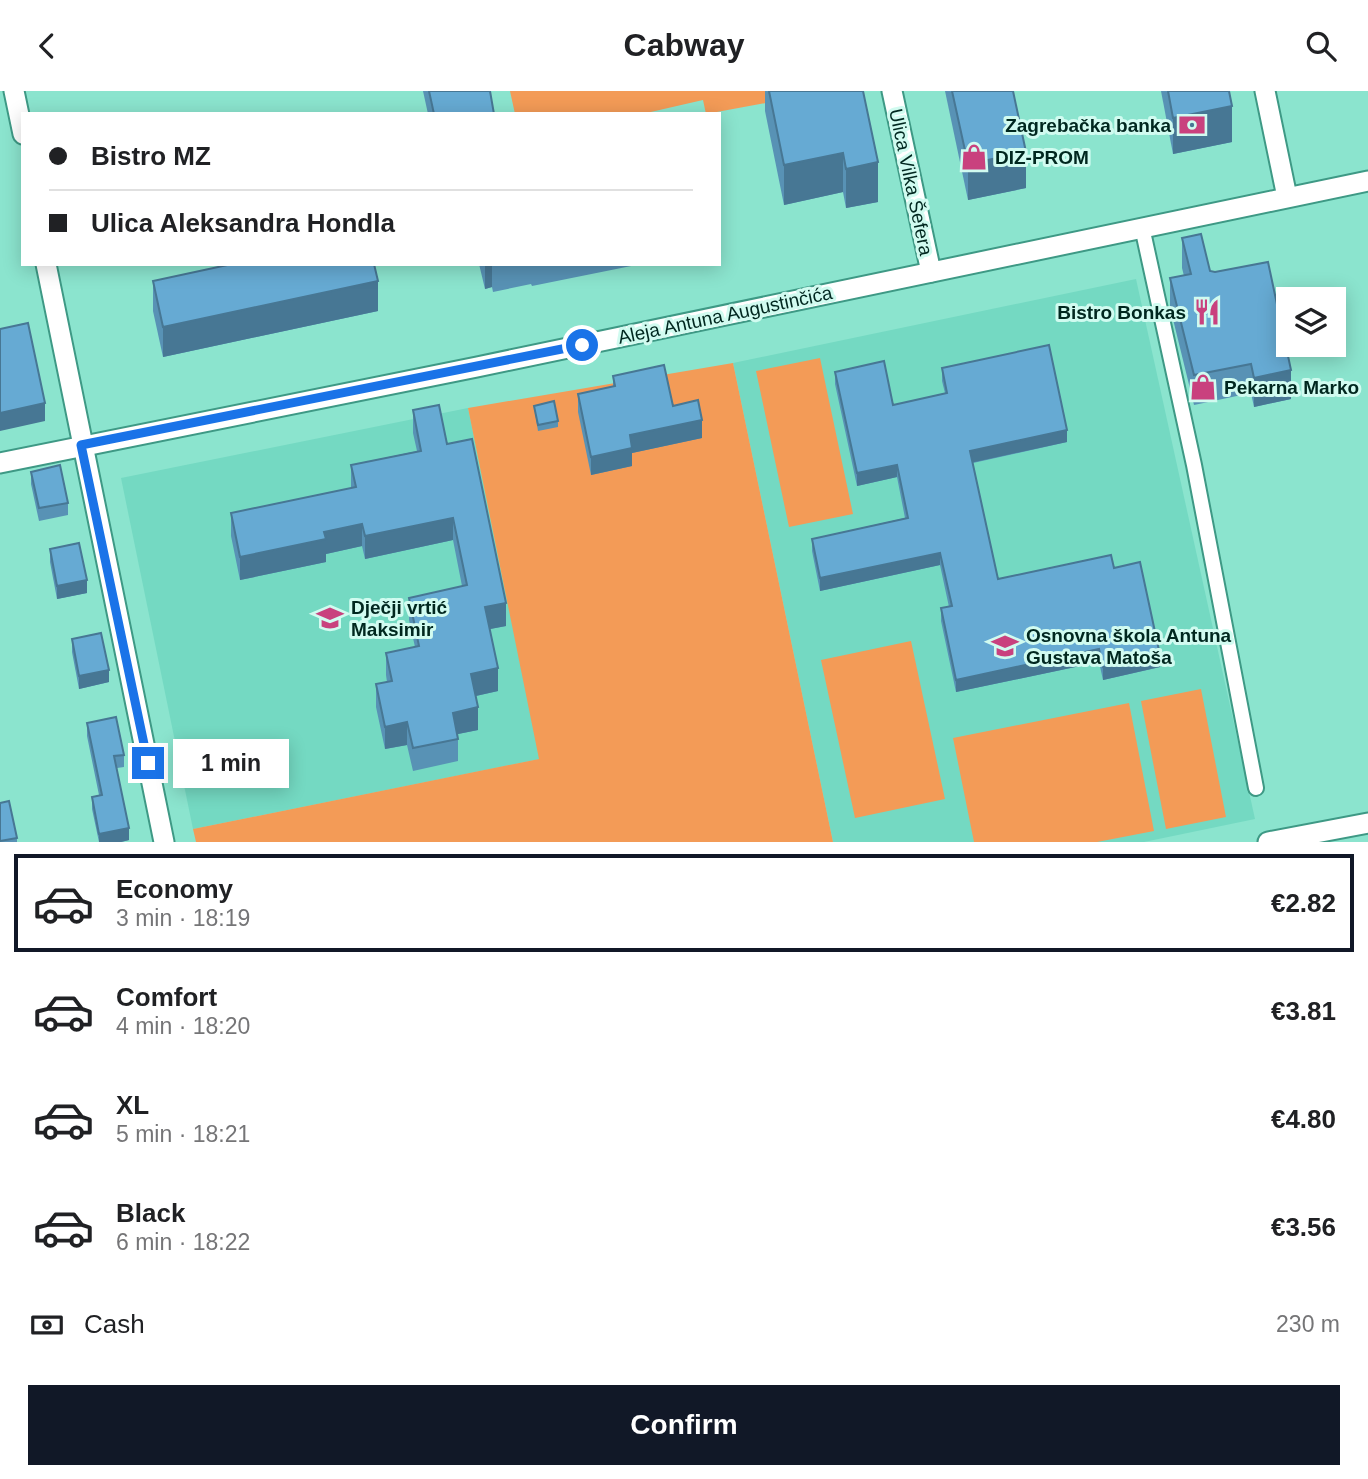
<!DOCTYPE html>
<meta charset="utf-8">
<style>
:root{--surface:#fff;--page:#f6f6f6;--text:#202124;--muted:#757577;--line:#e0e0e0;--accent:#111827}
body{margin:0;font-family:Arial,sans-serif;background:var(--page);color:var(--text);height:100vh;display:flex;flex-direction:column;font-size:26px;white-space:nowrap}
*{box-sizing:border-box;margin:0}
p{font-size:23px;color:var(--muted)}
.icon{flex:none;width:38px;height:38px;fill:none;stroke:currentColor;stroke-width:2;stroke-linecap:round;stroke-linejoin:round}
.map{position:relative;height:751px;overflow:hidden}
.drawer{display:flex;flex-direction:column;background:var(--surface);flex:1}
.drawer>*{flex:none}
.hud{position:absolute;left:21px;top:21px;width:700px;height:154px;border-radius:0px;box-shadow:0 4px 18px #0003;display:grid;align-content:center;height:154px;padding:0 28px;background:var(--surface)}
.tools{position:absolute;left:1276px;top:196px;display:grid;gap:14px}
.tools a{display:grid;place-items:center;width:70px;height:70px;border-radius:0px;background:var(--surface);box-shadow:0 4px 18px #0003;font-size:35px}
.end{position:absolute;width:32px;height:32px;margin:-16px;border:9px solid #1a73e8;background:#fff;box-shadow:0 0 0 4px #fff}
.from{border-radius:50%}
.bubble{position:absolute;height:49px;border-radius:0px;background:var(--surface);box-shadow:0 4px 18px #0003;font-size:23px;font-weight:800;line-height:49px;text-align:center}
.hud b{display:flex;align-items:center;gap:24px;height:66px;font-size:26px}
.hud b+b{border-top:2px solid var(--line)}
.hud i{width:18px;height:18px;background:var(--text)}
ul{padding:12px 0 0;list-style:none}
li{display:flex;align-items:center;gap:21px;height:98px;margin:0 14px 10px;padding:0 14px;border:4px solid transparent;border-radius:0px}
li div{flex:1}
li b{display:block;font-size:26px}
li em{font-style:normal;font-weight:800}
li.selected{border-color:var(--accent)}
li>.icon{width:63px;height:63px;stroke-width:1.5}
.pay{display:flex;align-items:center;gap:18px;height:77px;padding:0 28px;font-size:26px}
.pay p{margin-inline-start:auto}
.action{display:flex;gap:14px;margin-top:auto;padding:14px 28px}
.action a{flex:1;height:80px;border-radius:0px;background:var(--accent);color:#fff;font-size:28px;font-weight:800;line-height:80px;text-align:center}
header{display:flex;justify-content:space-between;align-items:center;height:91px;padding:0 28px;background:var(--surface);font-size:32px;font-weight:800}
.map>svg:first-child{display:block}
</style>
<header><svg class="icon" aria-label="back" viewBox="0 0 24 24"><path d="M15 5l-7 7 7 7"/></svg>Cabway<svg class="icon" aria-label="search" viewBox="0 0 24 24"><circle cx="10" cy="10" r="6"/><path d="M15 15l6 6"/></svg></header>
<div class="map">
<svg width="1368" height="751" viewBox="0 0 1368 751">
<rect width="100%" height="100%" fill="#8be4ce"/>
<g fill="#74d9c2">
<polygon points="1136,188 1255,728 1144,751 833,751 733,272"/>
<polygon points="468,317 540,668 193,738 121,387"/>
</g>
<g fill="#f39b57">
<polygon points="510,0 791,0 793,7 706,23 703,9 642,23 515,23"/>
<polygon points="820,267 853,423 789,436 756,280"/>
<polygon points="733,272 833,751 196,751 193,738 539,668 468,317"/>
<polygon points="911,550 945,708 855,727 821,569"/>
<polygon points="1201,598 1226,726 1166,738 1141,610"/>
<polygon points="1129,612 1154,740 1097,751 974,751 953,647"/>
</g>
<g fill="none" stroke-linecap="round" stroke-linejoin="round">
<g stroke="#3e9985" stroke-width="18">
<polyline id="pedestrian" points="1142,136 1194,374 1256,697"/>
</g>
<g stroke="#3e9985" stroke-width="23">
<g id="minor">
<polyline points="14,0 23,43"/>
<polyline points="892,0 931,181"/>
<polyline points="1265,0 1287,106"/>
<polyline points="46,173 164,751"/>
<polyline points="0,372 477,276 1368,90"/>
<polyline points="1268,751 1368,732"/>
</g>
</g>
<use href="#pedestrian" stroke="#fff" stroke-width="14"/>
<use href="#minor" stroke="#fff" stroke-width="19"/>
</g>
<g fill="#5892b5">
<polygon points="423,0 490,0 494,23 428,23"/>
<polygon points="765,0 863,0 878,111 846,117 843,101 784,114 765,20"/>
<polygon points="945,0 1013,0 1026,97 968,109"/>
<polygon points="1161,0 1229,0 1232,51 1173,63"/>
<polygon points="1182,147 1210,180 1291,308 1254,316 1251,302 1194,314 1170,216 1170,187 1184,185 1182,177"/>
<polygon points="479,173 641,173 532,195 531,193 493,201 492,196 485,198"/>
<polygon points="153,190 378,220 163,266 153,220"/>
<polygon points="942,277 1067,351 973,372 998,488 1114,477 1160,576 1103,589 1099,571 956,601 941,530 941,517 949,516 940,474 820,500 812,460 812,448 905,427 897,386 857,395 835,293 835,281 893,314 945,302 942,290"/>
<polygon points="613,285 673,315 702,347 632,362 632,375 591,384 578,321 578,303 613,295"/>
<polygon points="534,315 558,330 558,336 538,340"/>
<polygon points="413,319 447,353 506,535 490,538 498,600 476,605 478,639 458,643 458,670 413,680 407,654 385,658 376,616 376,593 387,591 386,584 386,562 415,556 409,529 409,507 462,495 453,449 365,468 362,455 326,463 326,471 240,489 231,445 231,422 351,397 351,374 417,360 413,342"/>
<polygon points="31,381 68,412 68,424 39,430 31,393"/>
<polygon points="50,458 87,502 57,508 50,471"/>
<polygon points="72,548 109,591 79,598 72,561"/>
<polygon points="87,632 124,664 124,676 117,677 129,749 121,751 99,751 92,718 92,706 99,704 87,645"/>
<polygon points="0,712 17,747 17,751 0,751"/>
</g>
<g fill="#477794">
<polygon points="1232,15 1232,51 1173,63 1173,27"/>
<polygon points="1026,61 1026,97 968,109 968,73"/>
<polygon points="843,62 843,101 784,114 784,74"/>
<polygon points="878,71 878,111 846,117 846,78"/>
<polygon points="485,173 492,173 492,196 485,198"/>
<polygon points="378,190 378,220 163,266 163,236"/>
<polygon points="1291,279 1291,308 1254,316 1254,287"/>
<polygon points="45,312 45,330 0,340 0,322"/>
<polygon points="702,329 702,347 632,362 632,375 591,384 591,366 630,344"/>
<polygon points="1067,339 1067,351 970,372 970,360"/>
<polygon points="897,374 897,386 857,395 857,382"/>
<polygon points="453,427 453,449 365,468 365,445"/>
<polygon points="362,433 362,455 326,463 326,471 240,489 240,466 324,441"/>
<polygon points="940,462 940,474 820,500 820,487"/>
<polygon points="87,489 87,502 57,508 57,495"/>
<polygon points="506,512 506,535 485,539 485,516"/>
<polygon points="1099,558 1099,571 956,601 956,589"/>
<polygon points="1160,564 1160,576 1103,589 1103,576"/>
<polygon points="498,577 498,600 471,606 471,583"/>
<polygon points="109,579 109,591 79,598 79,585"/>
<polygon points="478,616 478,639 453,644 453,622"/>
<polygon points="407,631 407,654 385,658 385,636"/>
<polygon points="129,737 129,749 121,751 99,751 99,743"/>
</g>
<g fill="#66aad3" stroke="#477794" stroke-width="2">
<polygon points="429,0 490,0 494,23 434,23"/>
<polygon points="769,0 863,0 878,71 846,78 843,62 784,74"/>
<polygon points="952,0 1013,0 1026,61 968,73"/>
<polygon points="1168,0 1229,0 1232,15 1173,27"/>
<polygon points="1201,143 1210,180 1215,181 1268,171 1291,279 1254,287 1251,273 1194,284 1170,187 1191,183 1182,147"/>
<polygon points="232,173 374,173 378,190 163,236 153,190"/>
<polygon points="28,232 45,312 0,322 0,238"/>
<polygon points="1049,254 1067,339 970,360 998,488 1111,464 1114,477 1140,471 1160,564 1103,576 1099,558 956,589 941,517 952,515 940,462 820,487 812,448 908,427 897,374 857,382 835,281 884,270 893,314 947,302 942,277"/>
<polygon points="664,274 673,315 698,309 702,329 630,344 632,357 591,366 578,303 615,295 613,285"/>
<polygon points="554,310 558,330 538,334 534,315"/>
<polygon points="439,314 447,353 472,348 506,512 485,516 498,577 471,583 478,616 453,622 458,648 413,657 407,631 385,636 376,593 392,590 386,562 419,555 409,507 467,494 453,427 365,445 362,433 324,441 326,448 240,466 231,422 356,396 351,374 421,360 413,319"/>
<polygon points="60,374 68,412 39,417 31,381"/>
<polygon points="79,452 87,489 57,495 50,458"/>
<polygon points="101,542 109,579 79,585 72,548"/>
<polygon points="116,626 124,664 114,665 129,737 99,743 92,706 102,704 87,632"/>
<polygon points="9,710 17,747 0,750 0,712"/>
</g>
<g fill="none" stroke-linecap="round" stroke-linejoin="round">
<polyline stroke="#1a73e8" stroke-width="9" points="148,672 81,354 582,254"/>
</g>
<defs>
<g id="bank-bare" transform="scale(2.1)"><path d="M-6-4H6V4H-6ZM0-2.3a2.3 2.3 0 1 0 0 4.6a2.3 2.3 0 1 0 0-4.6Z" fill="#c9417e" stroke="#d1fbf0" stroke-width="2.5" paint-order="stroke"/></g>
<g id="shop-bare" transform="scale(2.1)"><path d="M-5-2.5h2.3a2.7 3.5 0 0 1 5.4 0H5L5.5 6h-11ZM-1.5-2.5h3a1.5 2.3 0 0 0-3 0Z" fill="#c9417e" stroke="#d1fbf0" stroke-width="2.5" paint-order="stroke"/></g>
<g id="restaurant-bare" transform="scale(2.1)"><path d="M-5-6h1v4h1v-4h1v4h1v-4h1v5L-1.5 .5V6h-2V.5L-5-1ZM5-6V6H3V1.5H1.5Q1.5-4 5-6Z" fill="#c9417e" stroke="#d1fbf0" stroke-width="2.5" paint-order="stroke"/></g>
<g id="school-bare" transform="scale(2.1)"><path d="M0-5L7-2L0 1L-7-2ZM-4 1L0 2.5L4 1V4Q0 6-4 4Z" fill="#c9417e" stroke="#d1fbf0" stroke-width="2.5" paint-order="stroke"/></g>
</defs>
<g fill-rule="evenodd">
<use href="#bank-bare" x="1192" y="34"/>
<use href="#shop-bare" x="974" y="66"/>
<use href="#restaurant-bare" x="1207" y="221"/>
<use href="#shop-bare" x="1203" y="296"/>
<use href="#school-bare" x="330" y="527"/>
<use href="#school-bare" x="1005" y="555"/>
</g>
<g text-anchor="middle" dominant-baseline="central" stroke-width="6" stroke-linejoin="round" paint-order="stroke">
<g font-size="19" font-weight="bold" fill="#00271f" stroke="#d1fbf0" text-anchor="start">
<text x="1171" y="34" text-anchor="end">Zagrebačka banka</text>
<text x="995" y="66">DIZ-PROM</text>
<text x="1186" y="221" text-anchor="end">Bistro Bonkas</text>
<text x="1224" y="296">Pekarna Marko</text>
<text x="351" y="516">Dječji vrtić<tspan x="351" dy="22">Maksimir</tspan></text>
<text x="1026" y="544">Osnovna škola Antuna<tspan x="1026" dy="22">Gustava Matoša</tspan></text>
</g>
<g font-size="19" fill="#00271f" stroke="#d1fbf0">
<text transform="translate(911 91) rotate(78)">Ulica Vilka Šefera</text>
<text transform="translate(725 224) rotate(-12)">Aleja Antuna Augustinčića</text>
</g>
</g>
</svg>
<div class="tools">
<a><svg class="icon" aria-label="layers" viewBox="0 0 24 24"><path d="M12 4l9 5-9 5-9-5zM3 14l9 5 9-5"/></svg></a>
</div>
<i class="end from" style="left:582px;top:254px"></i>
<i class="end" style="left:148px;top:672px"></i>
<div class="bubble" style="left:173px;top:648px;width:116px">1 min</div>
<div class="hud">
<b><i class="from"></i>Bistro MZ</b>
<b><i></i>Ulica Aleksandra Hondla</b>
</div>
</div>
<section class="drawer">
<ul>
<li class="selected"><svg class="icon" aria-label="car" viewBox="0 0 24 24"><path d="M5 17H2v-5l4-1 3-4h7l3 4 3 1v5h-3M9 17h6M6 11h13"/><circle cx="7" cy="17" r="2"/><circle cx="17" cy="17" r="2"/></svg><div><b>Economy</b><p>3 min · 18:19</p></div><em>€2.82</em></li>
<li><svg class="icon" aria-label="car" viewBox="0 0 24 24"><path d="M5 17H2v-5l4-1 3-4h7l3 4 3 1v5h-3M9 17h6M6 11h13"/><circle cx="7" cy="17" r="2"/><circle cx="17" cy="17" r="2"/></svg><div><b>Comfort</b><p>4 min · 18:20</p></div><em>€3.81</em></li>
<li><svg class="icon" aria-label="car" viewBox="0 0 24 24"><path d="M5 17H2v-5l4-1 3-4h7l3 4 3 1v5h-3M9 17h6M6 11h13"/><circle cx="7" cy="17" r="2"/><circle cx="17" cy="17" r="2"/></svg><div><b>XL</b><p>5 min · 18:21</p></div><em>€4.80</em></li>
<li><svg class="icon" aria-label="car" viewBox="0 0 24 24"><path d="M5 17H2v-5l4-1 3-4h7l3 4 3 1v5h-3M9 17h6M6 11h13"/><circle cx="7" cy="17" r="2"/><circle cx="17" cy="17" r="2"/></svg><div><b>Black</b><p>6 min · 18:22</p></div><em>€3.56</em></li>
</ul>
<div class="pay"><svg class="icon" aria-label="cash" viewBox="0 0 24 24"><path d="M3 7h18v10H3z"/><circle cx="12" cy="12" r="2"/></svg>Cash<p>230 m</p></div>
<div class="action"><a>Confirm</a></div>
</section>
